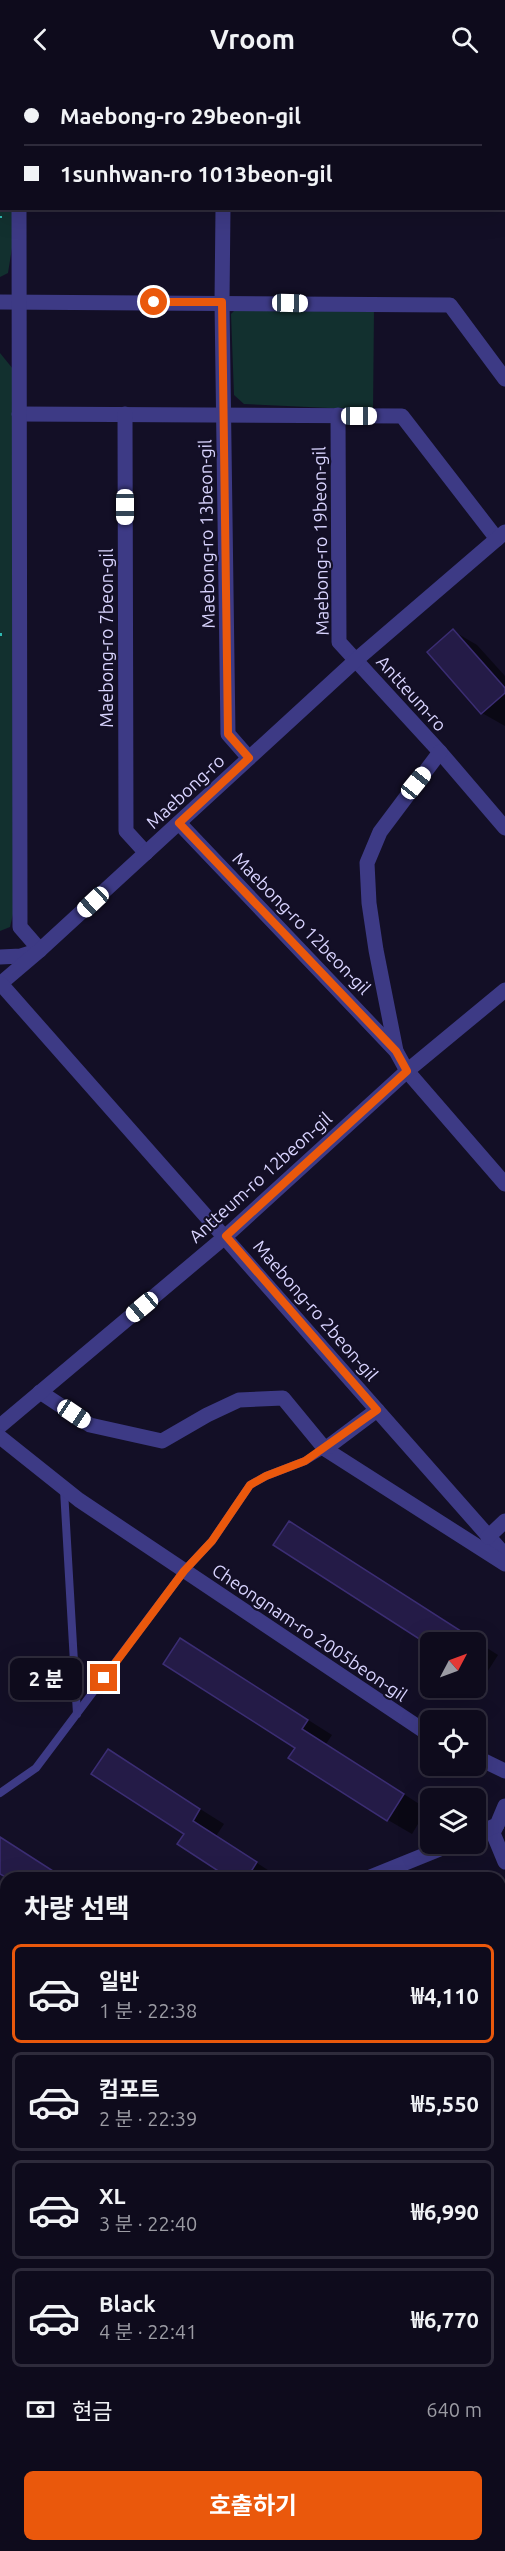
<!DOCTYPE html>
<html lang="ko">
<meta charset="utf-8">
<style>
:root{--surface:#0e0b1c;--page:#171425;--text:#f1f3f6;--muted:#9b9ba3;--line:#2e2b3b;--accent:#ea580c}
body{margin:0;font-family:Ubuntu,"Noto Sans KR",sans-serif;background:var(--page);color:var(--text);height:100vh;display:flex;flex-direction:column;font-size:22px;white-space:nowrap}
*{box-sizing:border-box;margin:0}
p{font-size:20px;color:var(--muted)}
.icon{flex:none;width:33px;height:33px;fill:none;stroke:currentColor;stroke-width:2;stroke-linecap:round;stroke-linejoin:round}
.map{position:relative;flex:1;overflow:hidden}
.side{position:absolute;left:0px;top:1794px;width:506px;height:680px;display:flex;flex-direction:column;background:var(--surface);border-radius:18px 18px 0 0;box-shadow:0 6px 24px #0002,0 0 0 2px var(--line)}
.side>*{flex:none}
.guide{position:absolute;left:0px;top:0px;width:506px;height:132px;box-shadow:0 6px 24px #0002,0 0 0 2px var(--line);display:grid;align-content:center;height:132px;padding:0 24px;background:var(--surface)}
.needle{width:39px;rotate:49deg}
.buttons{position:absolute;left:420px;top:1554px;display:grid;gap:12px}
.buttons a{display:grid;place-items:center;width:66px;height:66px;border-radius:9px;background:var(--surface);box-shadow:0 6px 24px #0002,0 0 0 2px var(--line);font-size:30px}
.end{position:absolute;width:27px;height:27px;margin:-14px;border:8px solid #ea580c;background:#fff;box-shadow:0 0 0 3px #fff}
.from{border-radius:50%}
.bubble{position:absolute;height:42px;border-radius:9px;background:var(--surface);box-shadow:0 6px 24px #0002,0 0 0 2px var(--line);font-size:20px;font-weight:700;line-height:42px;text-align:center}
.car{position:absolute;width:18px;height:36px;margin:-18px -9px;border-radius:8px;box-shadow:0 0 4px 2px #0007;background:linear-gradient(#fff 24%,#345 0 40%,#fff 0 76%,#345 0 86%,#fff 0)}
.guide b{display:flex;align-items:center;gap:21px;height:57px;font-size:22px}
.guide b+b{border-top:2px solid var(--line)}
.guide i{width:15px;height:15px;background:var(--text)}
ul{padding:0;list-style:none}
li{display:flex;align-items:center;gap:18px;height:99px;margin:0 12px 9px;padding:0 12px;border:3px solid var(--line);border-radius:9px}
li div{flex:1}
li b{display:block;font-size:22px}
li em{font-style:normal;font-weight:700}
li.current{border-color:var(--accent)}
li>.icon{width:54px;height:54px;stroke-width:1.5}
h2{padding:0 24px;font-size:27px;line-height:72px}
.pay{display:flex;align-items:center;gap:15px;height:66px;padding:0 24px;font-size:22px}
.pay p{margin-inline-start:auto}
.button{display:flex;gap:12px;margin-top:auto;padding:12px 24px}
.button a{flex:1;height:69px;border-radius:9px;background:var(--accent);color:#fff;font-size:24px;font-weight:700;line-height:69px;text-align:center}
header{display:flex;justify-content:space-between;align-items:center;height:78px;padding:0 24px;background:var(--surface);font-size:27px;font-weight:700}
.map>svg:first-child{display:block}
</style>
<header><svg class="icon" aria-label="back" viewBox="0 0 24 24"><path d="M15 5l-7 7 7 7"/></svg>Vroom<svg class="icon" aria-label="search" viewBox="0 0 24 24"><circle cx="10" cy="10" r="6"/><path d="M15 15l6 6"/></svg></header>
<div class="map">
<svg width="505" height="2473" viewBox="0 0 505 2473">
<rect width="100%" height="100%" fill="#130f26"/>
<g fill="#12302f">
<polygon points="0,0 12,0 2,2 2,130 12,131 12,170 8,195 0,199"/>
<polygon points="239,228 374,231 373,332 244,326 234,317 231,236"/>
<polygon points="0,275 13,291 15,828 10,849 0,853"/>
<polygon points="505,1862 505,2210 500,2212 500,1864"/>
<polygon points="316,2468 419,2468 420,2473 280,2473"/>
</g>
<g fill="#0007">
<polygon points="453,553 477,567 505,598 505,648 482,635"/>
<polygon points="289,1445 498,1577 484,1599 476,1595 476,1564 430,1564 430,1567 275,1467"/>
<polygon points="204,1576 332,1657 326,1666 427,1731 412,1756 388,1742 297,1669"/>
<polygon points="108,1673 224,1746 216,1758 280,1800 231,1800 186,1756"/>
</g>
<g fill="#241b47" stroke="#3b2d73" stroke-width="1.5">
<polygon points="453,551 505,610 505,615 481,636 427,574"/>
<polygon points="289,1443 478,1564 424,1564 273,1467"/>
<polygon points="180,1560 308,1642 302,1651 404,1716 387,1743 288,1680 295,1670 163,1586"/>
<polygon points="108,1671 200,1731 193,1743 257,1784 247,1800 229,1800 177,1766 184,1756 91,1696"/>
<polygon points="0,1759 64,1800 7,1800 0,1796"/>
</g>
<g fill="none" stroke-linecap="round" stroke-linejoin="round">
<g stroke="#2fb8b0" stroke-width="4" stroke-dasharray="3 4.5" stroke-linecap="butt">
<polyline points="0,14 2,14"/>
<polyline points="0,123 0,140"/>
<polyline points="0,555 0,560"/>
</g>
<g stroke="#3d3a85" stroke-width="8">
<polyline points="64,1412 77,1636"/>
<polyline points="0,1715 36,1690 184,1493 212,1463 250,1407 266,1398 305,1383 325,1371"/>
</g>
<g stroke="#3d3a85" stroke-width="15">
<polyline points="18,0 18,2"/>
<polyline points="125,0 125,2"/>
<polyline points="337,0 337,2"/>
<polyline points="449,0 450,2"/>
<polyline points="224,2 224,0"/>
<polyline points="504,76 505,77"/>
<polyline points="504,122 505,122"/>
<polyline points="223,130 222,224 228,656 249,680"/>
<polyline points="0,224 450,227 505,301"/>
<polyline points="19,336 402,338 497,461"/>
<polyline points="125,336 126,753 146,775"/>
<polyline points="338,337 339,564 440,674 505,750"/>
<polyline points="179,745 396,973 407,993 505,1106"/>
<polyline points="0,879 21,878 40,872 20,849 19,130"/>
<polyline points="0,906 40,872 356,582 505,454"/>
<polyline points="1,906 505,1477"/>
<polyline points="396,973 376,872 369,825 367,785 380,754 440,674"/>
<polyline points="40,1314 90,1347 162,1363 207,1337 239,1322 283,1320 325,1371 505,1486"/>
<polyline points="0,1348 226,1158 407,993 505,912"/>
<polyline points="0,1359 79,1422 430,1657"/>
<polyline points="325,1371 377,1332"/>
<polyline points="488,1459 505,1443"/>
<polyline points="476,1679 505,1693"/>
<polyline points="497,1747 493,1755 505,1784"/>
<polyline points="476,1756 497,1747 505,1728"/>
<polyline points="368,1800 452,1766"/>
<polyline points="0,1951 6,1948"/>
</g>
<g stroke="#6f6bff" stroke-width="15">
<polyline points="500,2315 505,2314"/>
<polyline points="0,2382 6,2388"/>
<polyline points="0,2401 6,2401"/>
<polyline points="0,2423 6,2417"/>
</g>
</g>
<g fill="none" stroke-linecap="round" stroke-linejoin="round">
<polyline stroke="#ea580c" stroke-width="8" points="104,1600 184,1493 212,1463 250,1407 266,1398 305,1383 377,1332 226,1158 407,993 396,973 179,745 249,680 228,656 222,224 154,224"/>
</g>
<g text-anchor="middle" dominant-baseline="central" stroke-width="4.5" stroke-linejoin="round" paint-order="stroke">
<g font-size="18" fill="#d9d4ff" stroke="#130f26">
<text transform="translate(206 456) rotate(-91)">Maebong-ro 13beon-gil</text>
<text transform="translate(320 463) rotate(-91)">Maebong-ro 19beon-gil</text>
<text transform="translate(106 560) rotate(-90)">Maebong-ro 7beon-gil</text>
<text transform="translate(412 615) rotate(48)">Antteum-ro</text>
<text transform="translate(185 713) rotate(-43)">Maebong-ro</text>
<text transform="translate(302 845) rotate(46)">Maebong-ro 12beon-gil</text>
<text transform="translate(260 1099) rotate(-42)">Antteum-ro 12beon-gil</text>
<text transform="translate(316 1232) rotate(49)">Maebong-ro 2beon-gil</text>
<text transform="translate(310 1554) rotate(34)">Cheongnam-ro 2005beon-gil</text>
</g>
</g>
</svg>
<div class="buttons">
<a><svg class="needle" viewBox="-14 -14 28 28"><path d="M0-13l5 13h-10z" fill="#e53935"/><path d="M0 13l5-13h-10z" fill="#9b9ba3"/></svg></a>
<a><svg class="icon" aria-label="locate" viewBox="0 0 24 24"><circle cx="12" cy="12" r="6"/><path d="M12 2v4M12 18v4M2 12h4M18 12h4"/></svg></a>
<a><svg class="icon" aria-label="layers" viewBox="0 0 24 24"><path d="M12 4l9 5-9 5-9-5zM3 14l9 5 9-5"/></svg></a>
</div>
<i class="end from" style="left:154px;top:224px"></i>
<i class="end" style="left:104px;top:1600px"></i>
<div class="bubble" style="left:10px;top:1580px;width:72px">2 분</div>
<i class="car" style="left:290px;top:225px;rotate:91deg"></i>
<i class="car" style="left:359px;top:338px;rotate:90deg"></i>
<i class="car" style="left:125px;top:429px;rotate:180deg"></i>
<i class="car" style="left:416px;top:705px;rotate:39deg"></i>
<i class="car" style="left:93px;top:824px;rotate:227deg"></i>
<i class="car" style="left:142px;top:1229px;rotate:230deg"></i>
<i class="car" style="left:74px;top:1336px;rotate:124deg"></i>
<div class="guide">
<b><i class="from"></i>Maebong-ro 29beon-gil</b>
<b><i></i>1sunhwan-ro 1013beon-gil</b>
</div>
<section class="side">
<h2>차량 선택</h2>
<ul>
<li class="current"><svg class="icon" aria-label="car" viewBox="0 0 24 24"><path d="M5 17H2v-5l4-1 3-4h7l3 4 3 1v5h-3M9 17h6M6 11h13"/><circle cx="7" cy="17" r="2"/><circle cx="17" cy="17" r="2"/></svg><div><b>일반</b><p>1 분 · 22:38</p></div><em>₩4,110</em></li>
<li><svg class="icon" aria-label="car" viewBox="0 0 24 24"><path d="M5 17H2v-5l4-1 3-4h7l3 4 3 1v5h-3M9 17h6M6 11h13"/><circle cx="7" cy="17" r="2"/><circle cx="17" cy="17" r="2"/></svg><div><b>컴포트</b><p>2 분 · 22:39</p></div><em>₩5,550</em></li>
<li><svg class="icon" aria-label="car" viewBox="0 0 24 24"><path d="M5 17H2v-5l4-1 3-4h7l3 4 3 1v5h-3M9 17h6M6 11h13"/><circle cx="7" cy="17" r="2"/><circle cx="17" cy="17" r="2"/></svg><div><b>XL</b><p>3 분 · 22:40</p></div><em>₩6,990</em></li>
<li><svg class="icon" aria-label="car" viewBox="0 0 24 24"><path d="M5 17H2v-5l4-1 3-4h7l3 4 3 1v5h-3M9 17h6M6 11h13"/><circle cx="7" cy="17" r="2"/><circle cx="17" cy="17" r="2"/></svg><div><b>Black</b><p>4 분 · 22:41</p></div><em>₩6,770</em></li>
</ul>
<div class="pay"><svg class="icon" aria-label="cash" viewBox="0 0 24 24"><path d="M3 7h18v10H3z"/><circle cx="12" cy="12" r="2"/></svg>현금<p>640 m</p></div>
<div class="button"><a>호출하기</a></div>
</section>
</div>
